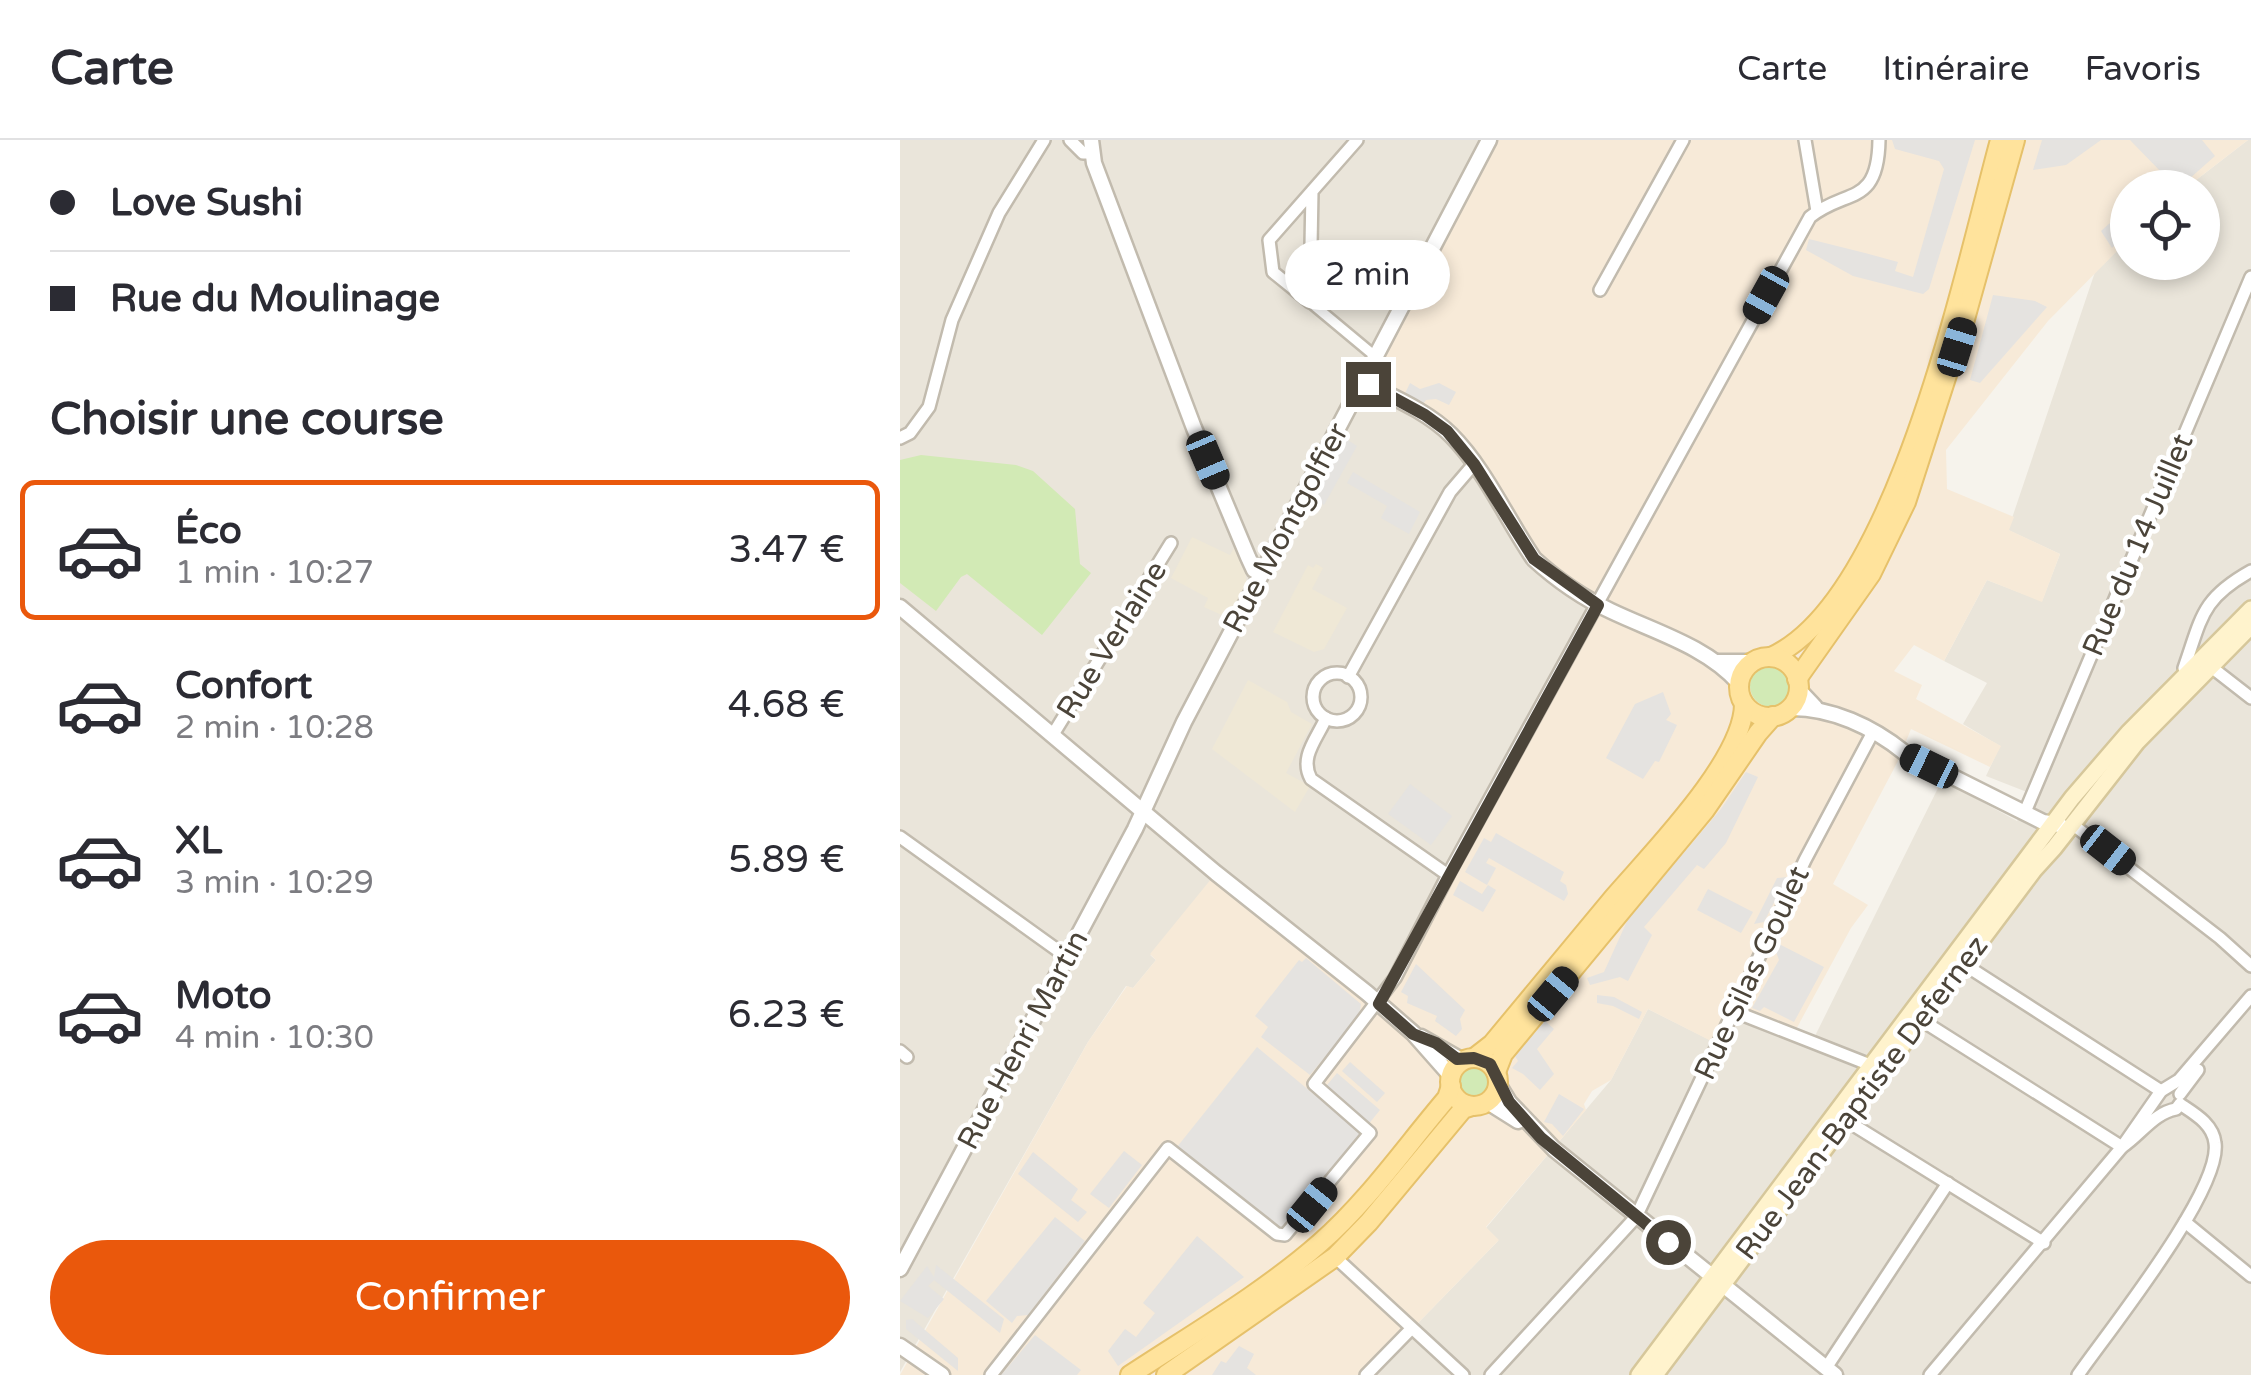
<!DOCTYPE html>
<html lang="fr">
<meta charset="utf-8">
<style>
:root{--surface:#fff;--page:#f2f2f3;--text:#2b2b33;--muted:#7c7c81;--line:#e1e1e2;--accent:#ea580c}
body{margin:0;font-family:"Varela Round",sans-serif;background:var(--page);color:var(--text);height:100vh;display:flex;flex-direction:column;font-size:38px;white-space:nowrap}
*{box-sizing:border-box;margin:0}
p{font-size:32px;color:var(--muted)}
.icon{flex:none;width:55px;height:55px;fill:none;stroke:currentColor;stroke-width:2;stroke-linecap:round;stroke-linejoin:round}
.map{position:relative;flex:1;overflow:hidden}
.drawer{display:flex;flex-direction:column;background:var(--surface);width:900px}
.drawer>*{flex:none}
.guide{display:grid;align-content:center;height:220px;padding:0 50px;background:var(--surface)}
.tools{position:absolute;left:1210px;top:30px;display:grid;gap:20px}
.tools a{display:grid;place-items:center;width:110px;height:110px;border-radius:50%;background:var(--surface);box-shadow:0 5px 15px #0003;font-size:50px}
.end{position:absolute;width:45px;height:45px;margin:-22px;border:12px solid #4b4439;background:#fff;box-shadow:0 0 0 5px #fff}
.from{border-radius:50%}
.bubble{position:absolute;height:70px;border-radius:35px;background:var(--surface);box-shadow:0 5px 15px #0003;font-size:32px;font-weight:600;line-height:70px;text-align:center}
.car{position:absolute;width:30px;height:60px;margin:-30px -15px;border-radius:12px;box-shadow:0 0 8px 2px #0007;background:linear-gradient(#222 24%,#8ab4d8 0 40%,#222 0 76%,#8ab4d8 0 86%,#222 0)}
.guide b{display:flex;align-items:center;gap:35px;height:95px;font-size:38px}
.guide b+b{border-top:2px solid var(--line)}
.guide i{width:25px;height:25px;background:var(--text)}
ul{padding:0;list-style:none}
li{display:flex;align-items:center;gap:30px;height:140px;margin:0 20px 15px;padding:0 30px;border:5px solid transparent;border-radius:15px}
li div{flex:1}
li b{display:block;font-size:38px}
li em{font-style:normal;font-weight:600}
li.selected{border-color:var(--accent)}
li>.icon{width:90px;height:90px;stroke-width:1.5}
h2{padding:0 50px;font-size:45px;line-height:120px}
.button{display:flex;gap:20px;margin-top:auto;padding:20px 50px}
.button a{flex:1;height:115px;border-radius:60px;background:var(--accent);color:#fff;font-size:40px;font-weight:600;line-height:115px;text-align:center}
header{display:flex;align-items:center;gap:60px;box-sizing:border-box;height:140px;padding:0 50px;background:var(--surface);border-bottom:2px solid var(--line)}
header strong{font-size:48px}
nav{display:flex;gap:55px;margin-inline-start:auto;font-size:35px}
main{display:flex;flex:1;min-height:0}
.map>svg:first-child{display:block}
</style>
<header>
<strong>Carte</strong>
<nav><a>Carte</a><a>Itinéraire</a><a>Favoris</a></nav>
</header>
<main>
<section class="drawer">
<div class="guide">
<b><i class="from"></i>Love Sushi</b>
<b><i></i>Rue du Moulinage</b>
</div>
<h2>Choisir une course</h2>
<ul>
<li class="selected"><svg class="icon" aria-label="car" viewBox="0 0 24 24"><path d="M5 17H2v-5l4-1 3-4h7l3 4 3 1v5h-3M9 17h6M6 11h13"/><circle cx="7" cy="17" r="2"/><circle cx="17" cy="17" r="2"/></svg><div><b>Éco</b><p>1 min · 10:27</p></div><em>3.47 €</em></li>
<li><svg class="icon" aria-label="car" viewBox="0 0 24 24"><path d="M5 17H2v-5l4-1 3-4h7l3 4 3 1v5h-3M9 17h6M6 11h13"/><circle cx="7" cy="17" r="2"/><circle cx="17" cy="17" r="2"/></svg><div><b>Confort</b><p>2 min · 10:28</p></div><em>4.68 €</em></li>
<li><svg class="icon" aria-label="car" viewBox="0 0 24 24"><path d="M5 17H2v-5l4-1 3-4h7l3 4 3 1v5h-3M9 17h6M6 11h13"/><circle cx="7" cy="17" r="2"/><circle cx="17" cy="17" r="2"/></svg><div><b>XL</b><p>3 min · 10:29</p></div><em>5.89 €</em></li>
<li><svg class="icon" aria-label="car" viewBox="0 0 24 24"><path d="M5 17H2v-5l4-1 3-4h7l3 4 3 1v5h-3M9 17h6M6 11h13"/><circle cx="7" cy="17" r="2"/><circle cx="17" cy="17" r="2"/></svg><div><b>Moto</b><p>4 min · 10:30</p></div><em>6.23 €</em></li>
</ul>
<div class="button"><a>Confirmer</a></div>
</section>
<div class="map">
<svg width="1351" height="1235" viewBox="0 0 1351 1235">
<rect width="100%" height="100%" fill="#f6f3ec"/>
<g fill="#eae5da">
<polygon points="0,0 593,0 525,275 698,465 479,864 250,815 256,820 233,848 226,846 188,902 0,1232"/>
<polygon points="1348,0 1351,0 1351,1235 474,1235 519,1182 598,1101 586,1088 711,940 748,869 816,903 833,871 912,902 1042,640 1117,681 1132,654 1086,636 1100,606 1063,584 1087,543 1044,521 1087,440 1142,461 1160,414 1108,390 1195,132 1227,101 1228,122 1302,122 1302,48 1287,47"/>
</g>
<polygon fill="#f7ead8" points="593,0 1348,0 1287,47 1228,48 1227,101 1148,181 1046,310 1047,349 1114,377 1109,390 1160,414 1142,462 1087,440 1044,521 1014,505 994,531 1022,545 1016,559 1101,606 1090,627 1011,589 998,621 933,744 968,765 951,788 893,895 833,872 817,904 748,869 711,940 692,951 684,964 686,970 586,1087 599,1100 519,1182 474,1235 0,1235 188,902 227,846 233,848 256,820 250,814 316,733 478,863 698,465 646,430 553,297 463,242"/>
<g fill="#efe8d6">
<polygon points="292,397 330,415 334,408 346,434 346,445 328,478 304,467 308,458 271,438"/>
<polygon points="416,424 423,428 412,449 447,468 424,509 414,512 373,492 408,425 413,428"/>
<polygon points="348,540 387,562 391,572 412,584 386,633 410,646 395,672 312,609"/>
</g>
<g fill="#d2eab5">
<polygon points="21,315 116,325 133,331 175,369 180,424 191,433 142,495 67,434 61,437 36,471 0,443 0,320"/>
<circle cx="871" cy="546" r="21"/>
<circle cx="574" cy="941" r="17"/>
</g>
<g fill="#e5e3e0">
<polygon points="992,0 1075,0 1029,149 1023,154 953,136 906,110 909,99 965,113 998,122 995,131 1013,137 1044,29 1039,21 995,9"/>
<polygon points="1142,0 1201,0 1166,25 1133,30"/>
<polygon points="1230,0 1302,0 1315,16 1280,47 1251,47 1264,35"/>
<polygon points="1227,68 1227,94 1212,108 1201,91"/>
<polygon points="1093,155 1135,161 1147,167 1080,243 1070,240"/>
<polygon points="510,243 520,249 539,243 556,252 549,265 536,259 526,260 518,271 501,262"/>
<polygon points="446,299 457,306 424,365 414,359"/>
<polygon points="453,332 520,372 509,394 481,378 487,366 447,343"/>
<polygon points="763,552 771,574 766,580 777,585 759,622 755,621 743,639 706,618 735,564"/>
<polygon points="846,632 858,637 826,703 804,729 797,725 744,787 752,795 728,841 720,837 690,845 687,838 704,832 728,779 821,669"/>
<polygon points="510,644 552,676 531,705 488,674"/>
<polygon points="596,693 664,732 660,741 666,745 668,754 664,761 589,718 586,723 596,728 587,745 565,732 584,698 591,702"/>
<polygon points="887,737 864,782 854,784 877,738"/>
<polygon points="560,741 582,754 588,745 596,750 583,772 553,755"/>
<polygon points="808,749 853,772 841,793 797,770"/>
<polygon points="879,804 924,827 894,882 864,867 860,871 852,868 879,820 875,809"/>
<polygon points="406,818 461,864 459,876 410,935 361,897 368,887 355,876 399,820 402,822"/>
<polygon points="516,824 565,870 560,879 562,889 556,896 535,881 537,876 507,863 508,856 501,852"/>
<polygon points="697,855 714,857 742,872 739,879 713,866 697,863"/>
<polygon points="645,881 654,889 637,909 654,934 640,950 623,934 612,928 618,921 615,916"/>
<polygon points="357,907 417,957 437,933 480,970 383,1090 277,1007"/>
<polygon points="450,922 485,953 477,962 442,931"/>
<polygon points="659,954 684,969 663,996 652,984 644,982"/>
<polygon points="224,1011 242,1025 209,1068 190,1054"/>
<polygon points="133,1012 178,1049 171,1060 187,1072 178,1082 118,1034"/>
<polygon points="155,1077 185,1101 128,1175 117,1176 112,1183 86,1161"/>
<polygon points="297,1096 344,1137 218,1226 208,1211 225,1189 236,1197 255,1173 243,1163"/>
<polygon points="36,1125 104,1179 100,1193 34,1140 28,1146 44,1159 28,1178 0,1161 27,1126 34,1137"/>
<polygon points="12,1179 58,1218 58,1231 6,1189 6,1180"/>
<polygon points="135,1195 181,1230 177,1235 101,1235"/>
<polygon points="339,1206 354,1214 347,1228 356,1235 312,1235 321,1221 326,1223"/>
</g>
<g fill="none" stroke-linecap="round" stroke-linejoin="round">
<g stroke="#c2bbae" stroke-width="14">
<polyline id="pedestrian" points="410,162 476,217"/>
</g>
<g stroke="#c2bbae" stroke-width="16">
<g id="minor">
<polyline points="170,0 183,13 192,13"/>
<polyline points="905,0 917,71"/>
<polyline points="412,51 410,162 373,132 369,100 457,0"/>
<polyline points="700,150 783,0"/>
<polyline points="0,298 10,293 29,267 52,180 99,73 144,0"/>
<polyline points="1310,526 1351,558"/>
<path d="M1287,532l-3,-4c18,-51 17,-69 67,-97"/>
<circle cx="437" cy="557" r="24"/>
<polyline points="448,537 550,352 574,324"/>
<path d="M426,578c-9,21 -27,39 -15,61l137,96"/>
<polyline points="152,596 271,403"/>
<polyline points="1125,672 1351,137"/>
<polyline points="1172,684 1320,798 1351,826"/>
<polyline points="0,697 167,817"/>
<polyline points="1062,823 1261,951"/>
<polyline points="833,871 978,928"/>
<polyline points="1022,877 1029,885 1222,1007 1030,1235"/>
<polyline points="0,911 7,917"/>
<polyline points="1280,954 1298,930"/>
<path d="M1280,964l-4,5c-22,4 -35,25 -54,38l39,-56 18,-11 72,-84"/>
<polyline points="947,981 1144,1103"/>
<polyline points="1285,1082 1351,1136"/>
<polyline points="435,1117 563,1235"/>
<polyline points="926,1228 1048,1043"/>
<path d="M91,1235l177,-227 109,86 8,1 85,-102 -56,-49 81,-106 53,-103 362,-658c36,-29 68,-10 69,-77"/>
<polyline points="466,1235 511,1189"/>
<polyline points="591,1235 736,1077 905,720 973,592"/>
<path d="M1178,1235c30,-43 144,-185 137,-232 -2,-19 -20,-29 -35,-39"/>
</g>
</g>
<g stroke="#c2bbae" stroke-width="19">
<g id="tertiary">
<polyline points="191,0 194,23 294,288 348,417 354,430 361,433"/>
<path d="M463,242c29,15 64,29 88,53 34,34 55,83 83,124 23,21 49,39 77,52 44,21 95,35 128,72"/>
<polyline points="0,467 316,733 467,853 513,893 551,936"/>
<polyline points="818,522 852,522"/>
<polyline points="898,549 915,567"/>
<path d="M889,568c42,-1 84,19 116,45l138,69 17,3"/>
<polyline points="521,897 563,921"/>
<polyline points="598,944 609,962 654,1009 935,1235"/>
<polyline points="583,964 591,964 618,981"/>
<polyline points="0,1129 235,689 284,582 589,0"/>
<polyline points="0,1206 42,1235"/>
</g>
</g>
<g stroke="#d6c79b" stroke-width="20">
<g id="secondary">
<polyline points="739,1235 1172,658 1229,592 1351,469"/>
<polyline points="755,1235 1134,730 1154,708 1237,602 1351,486"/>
</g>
</g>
<g stroke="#e6c16a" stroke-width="22">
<g id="primary">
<path d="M871,517c126,-57 194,-389 229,-517"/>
<circle cx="869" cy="547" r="30"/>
<polyline points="897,539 971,434 1006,362 1065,179 1115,0"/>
<path d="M574,918l18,-14c41,-49 81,-98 122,-147 37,-43 130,-137 130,-193"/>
<circle cx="574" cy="942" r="24"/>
<polyline points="596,932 603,914 805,670 858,593 873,576"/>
<path d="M230,1235c64,-42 133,-82 190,-132 48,-42 86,-97 127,-145l4,-12"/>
<polyline points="266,1235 435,1117 469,1082 563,969 572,966"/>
</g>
</g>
<use href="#pedestrian" stroke="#fff" stroke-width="9"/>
<use href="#minor" stroke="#fff" stroke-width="11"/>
<use href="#tertiary" stroke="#fff" stroke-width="14"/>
<use href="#secondary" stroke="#fff3cd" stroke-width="15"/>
<use href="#primary" stroke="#ffe39c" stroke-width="18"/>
</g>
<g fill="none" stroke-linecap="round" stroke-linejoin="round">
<polyline stroke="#4b4439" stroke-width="12" points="468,244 525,275 547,291 574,324 634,419 698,465 479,864 513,894 536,903 557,919 574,918 590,924 609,962 641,998 768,1102"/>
</g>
<g text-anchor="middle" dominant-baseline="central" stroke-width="9" stroke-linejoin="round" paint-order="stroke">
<g font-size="30" fill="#4b4439" stroke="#fff">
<text transform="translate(386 388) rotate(-62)">Rue Montgolfier</text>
<text transform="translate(1238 405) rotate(-67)">Rue du 14 Juillet</text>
<text transform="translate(212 500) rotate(-58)">Rue Verlaine</text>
<text transform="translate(852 833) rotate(-65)">Rue Silas Goulet</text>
<text transform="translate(123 900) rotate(-62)">Rue Henri Martin</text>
<text transform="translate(962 958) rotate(-53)">Rue Jean-Baptiste Defernez</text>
</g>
</g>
</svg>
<div class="tools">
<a><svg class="icon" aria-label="locate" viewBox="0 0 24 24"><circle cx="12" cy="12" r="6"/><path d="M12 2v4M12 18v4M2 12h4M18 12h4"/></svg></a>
</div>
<i class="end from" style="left:768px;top:1102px"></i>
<i class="end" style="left:468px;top:244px"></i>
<div class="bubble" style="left:385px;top:100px;width:165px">2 min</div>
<i class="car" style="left:866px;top:155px;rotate:209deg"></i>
<i class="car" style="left:1057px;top:207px;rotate:17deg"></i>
<i class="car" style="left:308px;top:320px;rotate:157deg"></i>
<i class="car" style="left:1029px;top:626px;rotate:296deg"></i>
<i class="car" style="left:1208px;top:710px;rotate:128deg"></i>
<i class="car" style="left:653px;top:854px;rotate:40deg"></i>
<i class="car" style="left:412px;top:1065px;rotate:39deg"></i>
</div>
</main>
